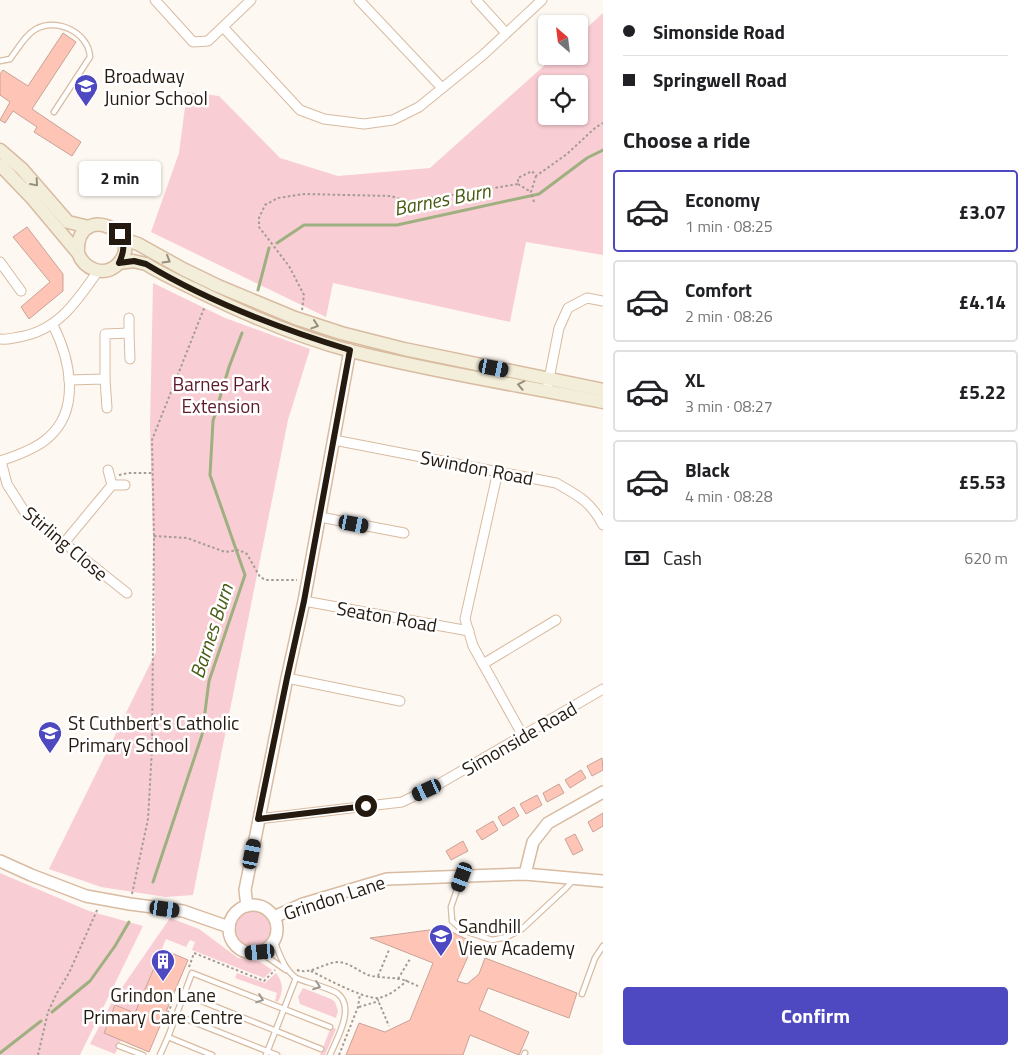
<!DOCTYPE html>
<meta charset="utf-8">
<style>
:root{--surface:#fff;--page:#f6f6f6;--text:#202124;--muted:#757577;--line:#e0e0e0;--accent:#4e49c0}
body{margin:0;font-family:"Titillium Web",sans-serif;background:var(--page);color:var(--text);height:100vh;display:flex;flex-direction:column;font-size:19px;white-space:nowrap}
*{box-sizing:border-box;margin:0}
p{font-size:16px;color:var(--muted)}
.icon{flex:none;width:28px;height:28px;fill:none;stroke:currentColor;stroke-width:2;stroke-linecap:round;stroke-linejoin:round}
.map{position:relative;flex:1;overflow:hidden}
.side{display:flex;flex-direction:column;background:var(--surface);width:425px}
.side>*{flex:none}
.guide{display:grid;align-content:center;height:110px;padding:0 20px;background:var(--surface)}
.needle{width:32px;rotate:332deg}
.controls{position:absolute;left:538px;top:15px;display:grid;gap:10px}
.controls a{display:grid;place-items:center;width:50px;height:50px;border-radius:5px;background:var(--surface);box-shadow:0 1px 4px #0004;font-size:25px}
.end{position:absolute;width:22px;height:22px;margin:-11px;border:6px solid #241a0f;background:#fff;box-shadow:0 0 0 2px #fff}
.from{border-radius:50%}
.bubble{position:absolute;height:35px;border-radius:5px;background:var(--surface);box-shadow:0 1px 4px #0004;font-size:16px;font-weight:700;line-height:35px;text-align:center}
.car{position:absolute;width:15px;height:30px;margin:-15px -8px;border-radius:6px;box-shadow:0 0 4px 1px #0007;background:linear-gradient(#222 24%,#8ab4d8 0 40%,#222 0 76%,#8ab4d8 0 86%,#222 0)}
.guide b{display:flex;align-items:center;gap:18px;height:48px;font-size:19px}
.guide b+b{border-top:1px solid var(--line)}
.guide i{width:12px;height:12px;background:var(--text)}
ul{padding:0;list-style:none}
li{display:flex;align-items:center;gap:15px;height:82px;margin:0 10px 8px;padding:0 10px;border:2px solid var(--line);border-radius:5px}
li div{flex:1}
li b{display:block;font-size:19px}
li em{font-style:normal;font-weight:700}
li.current{border-color:var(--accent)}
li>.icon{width:45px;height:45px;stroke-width:1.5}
h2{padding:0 20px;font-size:22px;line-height:60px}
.pay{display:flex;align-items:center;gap:12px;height:55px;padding:0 20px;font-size:19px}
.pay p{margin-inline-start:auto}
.button{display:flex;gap:10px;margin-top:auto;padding:10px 20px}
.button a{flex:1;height:58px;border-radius:5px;background:var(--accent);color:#fff;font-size:20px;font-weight:700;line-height:58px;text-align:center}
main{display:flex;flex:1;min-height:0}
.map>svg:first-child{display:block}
</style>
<main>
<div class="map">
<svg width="603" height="1055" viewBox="0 0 603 1055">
<rect width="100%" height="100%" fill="#fef8f2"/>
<g fill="#f9cdd4" fill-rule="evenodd">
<path d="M603,13v242l-77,-13 -16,80 -177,-39 -7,34 -175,-85 28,-79 8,-61 32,4 61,62 58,18 92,-8 125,-112h24v-21zM546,84h33v32h-33z"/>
<polygon points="153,283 225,318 310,349 288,420 193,895 166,897 101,887 49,869 156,652 150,427"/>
<polygon points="0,873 89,911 143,926 80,1055 0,1055"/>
<circle cx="253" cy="929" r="23"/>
<polygon points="170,918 199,929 238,958 259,961 272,970 264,978 192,950 195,942 190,940 186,947 166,939 135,1013 115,1005 104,1032 121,1040 115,1054 90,1044 112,1002"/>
<path d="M237,973l28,10 11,-10c8,11 7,18 2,29l-3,-1 2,-8 -42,-15z"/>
<polygon points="303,988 331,999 335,1002 338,1011 336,1018 300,1004 298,997"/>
<polygon points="331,1027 336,1029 325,1055 320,1055"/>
</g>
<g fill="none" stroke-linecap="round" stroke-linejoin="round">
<g stroke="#9fb080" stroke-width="3">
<polyline points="277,243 304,225 397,225 539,194 587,158 603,150"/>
<polyline points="258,290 269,248"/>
<polyline points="153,882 202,735 209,681 245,575 210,475 213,421 229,367 242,333"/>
<polyline points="52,1012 90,981 115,946 129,922"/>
<polyline points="0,1053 41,1021"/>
</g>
</g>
<g fill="#fec5b6" stroke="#c9a297">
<polygon points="63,33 76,42 32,109 81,142 72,156 34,132 37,127 13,111 5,123 0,120 10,102 0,95 0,74 3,70 28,86"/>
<polygon points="27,227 63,274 63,291 29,319 21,307 50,282 13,237"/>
<polygon points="602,758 603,770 592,776 587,766"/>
<polygon points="581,770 586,778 570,788 565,780"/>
<polygon points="559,784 564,793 547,802 543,793"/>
<polygon points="537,795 542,805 526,814 520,804"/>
<polygon points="514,807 519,816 503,826 498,817"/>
<polygon points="603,813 603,826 593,832 588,822"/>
<polygon points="493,821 498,830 482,840 476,831"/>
<polygon points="575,834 583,850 573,855 565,839"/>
<polygon points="463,841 468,851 451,860 446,851"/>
<polygon points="444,928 474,943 457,981 467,984 479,974 485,958 577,993 569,1018 488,988 479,1010 529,1032 519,1055 470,1035 463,1055 346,1055 359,1023 385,1032 410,1020 433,963 370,938"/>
<polygon points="162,949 188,960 149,1052 104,1033 115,1005 135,1013"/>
</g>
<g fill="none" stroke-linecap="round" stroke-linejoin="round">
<g stroke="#d8bba0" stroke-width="7">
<g id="service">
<path d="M0,61l10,-2c8,-10 15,-24 26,-30 21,-12 53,4 54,28l-36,55"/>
<polyline points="461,878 451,907 452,921 462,930 492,940 507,937 522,929 566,888 574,879"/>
<path d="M274,941c6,14 10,28 22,37 10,4 33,10 41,15 19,14 0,45 -7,62"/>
<polyline points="260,952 286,970"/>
<polyline points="184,994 321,1049"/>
<polyline points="582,994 595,958 603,946"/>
<polyline points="176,1015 277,1055"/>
<polyline points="119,1046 143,1055"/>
<polyline points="160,1055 168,1037"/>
<polyline points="212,1055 168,1037 192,973 330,1027"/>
<polyline points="266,1055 296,978"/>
<polyline points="524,1055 525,1053"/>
</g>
</g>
<g stroke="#d8bba0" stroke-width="11">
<g id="minor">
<polyline points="155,0 193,42 208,41 251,0"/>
<polyline points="359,0 442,88"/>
<polyline points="476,0 506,33"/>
<polyline points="223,27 300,110 324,119 364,124 393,120 419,107 483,55 542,0"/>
<polyline points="0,262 21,291"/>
<polyline points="129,318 129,333"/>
<path d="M0,339c6,1 13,-1 19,-2 39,-6 58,-36 79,-66"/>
<polyline points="105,379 105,334 129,333 130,359"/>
<polyline points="69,380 105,379 107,408"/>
<polyline points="548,384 559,328 568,308 587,298 603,301"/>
<path d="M334,440l222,43c23,13 34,18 47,42"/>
<path d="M0,461c16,-5 36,-12 49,-24 32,-29 21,-78 4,-112"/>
<polyline points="1,461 7,484 24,511 127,593"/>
<polyline points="108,470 112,485"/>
<polyline points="498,471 465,619 473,646 523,736"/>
<polyline points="320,517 404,533"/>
<polyline points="64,543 112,485 125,485"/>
<polyline points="304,601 469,631"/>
<polyline points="483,664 556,620"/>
<polyline points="287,678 400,701"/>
<polyline points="258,819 402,802 439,784 603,689"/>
</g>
</g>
<g stroke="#d8bba0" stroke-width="14">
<g id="tertiary">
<polyline points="0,861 31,875 86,896 130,904 183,911 229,927"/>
<polyline points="525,874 533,842 548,823 603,792"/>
<circle cx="253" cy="929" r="24"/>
<polyline points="247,906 245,890 287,678 304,601 350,350"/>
<polyline points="274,917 303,904 387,879 525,874 603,881"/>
</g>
</g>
<g stroke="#d8bba0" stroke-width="15">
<g id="secondary">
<polyline points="0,150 22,169 68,222 89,227"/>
<path d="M0,165l31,32 47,56c6,16 26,25 40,11 30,-32 -43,-64 -40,-11"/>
<polyline points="123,239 138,244 183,269 218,286 295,318 341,333 404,349 603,390"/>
<path d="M119,263l14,-2 13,3c16,10 33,18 50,26 49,24 102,47 155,61 83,21 168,34 252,51"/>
</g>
</g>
<g stroke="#a39c93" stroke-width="2" stroke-dasharray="2.5 2.5" stroke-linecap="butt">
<polyline points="518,184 531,192"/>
<polyline points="534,202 531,192 536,176"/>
<polyline points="302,310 304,295 289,266 259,227 259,218 265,205 278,198 304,194 391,196 409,202 518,184 518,178 532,171 536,176 567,154 596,127 603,123"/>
<polyline points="119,475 128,473 152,473"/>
<polyline points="154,536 187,538 225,552 239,550 247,554 260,577 266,580 297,580"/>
<polyline points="132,894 148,819 152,749 154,536 152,440 205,306"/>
<polyline points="189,967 194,953 264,981 275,970"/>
<path d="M297,970c15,5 27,-8 42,-8 11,1 19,9 29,13 9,3 21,2 31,4 7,1 12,4 19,7"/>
<path d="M311,971c14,7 51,27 66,27 9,0 24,-11 30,-18"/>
<polyline points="378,976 389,950"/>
<polyline points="398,979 410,959"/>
<polyline points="377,998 389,1026"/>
<polyline points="359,1007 379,1001"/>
<polyline points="167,1022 165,1018 173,1002"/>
<polyline points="38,1055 48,1012 57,993 69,973 98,908"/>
<polyline points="339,1055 358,1007 360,994"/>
</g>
<use href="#service" stroke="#fff" stroke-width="4.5"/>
<use href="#minor" stroke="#fff" stroke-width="9"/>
<use href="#tertiary" stroke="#fff" stroke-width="11"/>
<use href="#secondary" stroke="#f3eed9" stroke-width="12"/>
</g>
<defs><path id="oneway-chevron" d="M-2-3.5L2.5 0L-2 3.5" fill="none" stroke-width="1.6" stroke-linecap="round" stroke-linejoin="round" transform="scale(1.25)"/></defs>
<g stroke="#968f7e">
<use href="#oneway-chevron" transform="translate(35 183) rotate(49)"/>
<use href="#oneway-chevron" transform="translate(167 260) rotate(30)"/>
<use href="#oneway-chevron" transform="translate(315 325) rotate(18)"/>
<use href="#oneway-chevron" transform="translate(521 385) rotate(-169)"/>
</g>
<g stroke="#9c9893">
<use href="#oneway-chevron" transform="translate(317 986) rotate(20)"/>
<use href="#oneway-chevron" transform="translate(260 999) rotate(21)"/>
</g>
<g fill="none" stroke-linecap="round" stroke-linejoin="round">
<path stroke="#241a0f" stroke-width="6" d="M120,234c5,11 4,18 -1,29l15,-2 12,3c61,37 135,65 204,86l-46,251 -17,77 -29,141 108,-13"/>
</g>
<defs>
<g id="school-pin" transform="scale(1.25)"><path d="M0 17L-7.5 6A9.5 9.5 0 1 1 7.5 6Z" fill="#4e49c0" stroke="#fff"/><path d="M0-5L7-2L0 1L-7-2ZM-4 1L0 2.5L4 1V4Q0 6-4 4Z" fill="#fff"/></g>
<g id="building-pin" transform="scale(1.25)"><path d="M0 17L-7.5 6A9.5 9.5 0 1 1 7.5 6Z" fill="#4e49c0" stroke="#fff"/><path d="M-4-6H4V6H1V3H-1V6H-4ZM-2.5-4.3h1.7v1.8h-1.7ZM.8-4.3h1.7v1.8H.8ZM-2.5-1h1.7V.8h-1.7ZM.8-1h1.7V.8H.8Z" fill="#fff"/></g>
</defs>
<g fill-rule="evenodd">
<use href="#school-pin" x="86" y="86"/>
<use href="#school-pin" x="50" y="733"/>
<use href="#school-pin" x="441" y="936"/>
<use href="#building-pin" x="163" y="961"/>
</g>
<g text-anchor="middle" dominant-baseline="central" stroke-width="5" stroke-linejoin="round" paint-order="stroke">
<g font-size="19" fill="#241a0f" stroke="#fff" text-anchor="start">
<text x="104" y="75">Broadway<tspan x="104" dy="22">Junior School</tspan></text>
<text x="68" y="722">St Cuthbert's Catholic<tspan x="68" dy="22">Primary School</tspan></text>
<text x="458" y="925">Sandhill<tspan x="458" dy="22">View Academy</tspan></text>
<text x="163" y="994" text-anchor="middle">Grindon Lane<tspan x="163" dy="22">Primary Care Centre</tspan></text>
</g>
<g font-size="19" fill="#5c1a2d" stroke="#fff">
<text x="221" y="383">Barnes Park<tspan x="221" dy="22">Extension</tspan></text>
</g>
<g font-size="19" fill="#241a0f" stroke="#fff">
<text transform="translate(477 467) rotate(11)">Swindon Road</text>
<text transform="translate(66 543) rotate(40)">Stirling Close</text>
<text transform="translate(387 616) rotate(10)">Seaton Road</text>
<text transform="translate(519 738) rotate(-30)">Simonside Road</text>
<text transform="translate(334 897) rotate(-18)">Grindon Lane</text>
</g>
<g font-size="20" font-style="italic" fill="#485c14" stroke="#fff">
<text transform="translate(442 199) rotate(-11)">Barnes Burn</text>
<text transform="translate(211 631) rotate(-72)">Barnes Burn</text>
</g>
</g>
</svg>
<div class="controls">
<a><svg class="needle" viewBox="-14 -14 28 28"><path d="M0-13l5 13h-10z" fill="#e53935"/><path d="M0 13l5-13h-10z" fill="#757577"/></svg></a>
<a><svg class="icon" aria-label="locate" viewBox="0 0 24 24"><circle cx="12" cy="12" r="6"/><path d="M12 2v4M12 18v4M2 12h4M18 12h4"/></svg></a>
</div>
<i class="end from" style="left:366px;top:806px"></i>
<i class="end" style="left:120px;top:234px"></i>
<div class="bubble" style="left:79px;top:161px;width:82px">2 min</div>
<i class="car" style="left:494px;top:368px;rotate:101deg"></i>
<i class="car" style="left:354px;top:524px;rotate:101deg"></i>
<i class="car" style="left:427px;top:790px;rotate:245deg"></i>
<i class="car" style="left:252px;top:854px;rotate:11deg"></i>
<i class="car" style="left:462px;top:877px;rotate:200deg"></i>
<i class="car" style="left:165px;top:909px;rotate:98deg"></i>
<i class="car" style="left:260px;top:952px;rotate:265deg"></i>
</div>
<section class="side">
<div class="guide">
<b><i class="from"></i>Simonside Road</b>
<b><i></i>Springwell Road</b>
</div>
<h2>Choose a ride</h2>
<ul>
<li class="current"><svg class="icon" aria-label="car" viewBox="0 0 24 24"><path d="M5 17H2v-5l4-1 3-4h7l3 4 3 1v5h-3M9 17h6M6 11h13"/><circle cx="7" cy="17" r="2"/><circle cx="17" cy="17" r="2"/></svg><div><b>Economy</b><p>1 min · 08:25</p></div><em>£3.07</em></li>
<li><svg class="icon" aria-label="car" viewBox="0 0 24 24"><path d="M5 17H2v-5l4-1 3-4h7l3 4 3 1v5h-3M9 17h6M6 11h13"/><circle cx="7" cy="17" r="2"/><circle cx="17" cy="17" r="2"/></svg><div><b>Comfort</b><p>2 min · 08:26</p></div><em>£4.14</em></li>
<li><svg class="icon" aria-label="car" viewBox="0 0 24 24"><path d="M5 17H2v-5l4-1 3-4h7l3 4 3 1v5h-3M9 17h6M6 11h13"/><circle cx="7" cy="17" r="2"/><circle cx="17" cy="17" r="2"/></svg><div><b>XL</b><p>3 min · 08:27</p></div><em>£5.22</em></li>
<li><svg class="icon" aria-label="car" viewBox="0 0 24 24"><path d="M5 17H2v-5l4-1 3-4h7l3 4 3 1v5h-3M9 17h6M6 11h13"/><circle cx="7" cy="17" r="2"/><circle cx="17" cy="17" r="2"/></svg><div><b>Black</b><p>4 min · 08:28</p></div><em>£5.53</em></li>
</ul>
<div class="pay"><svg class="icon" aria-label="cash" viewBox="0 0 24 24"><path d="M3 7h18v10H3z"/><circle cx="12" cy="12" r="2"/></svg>Cash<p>620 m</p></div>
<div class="button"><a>Confirm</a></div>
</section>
</main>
